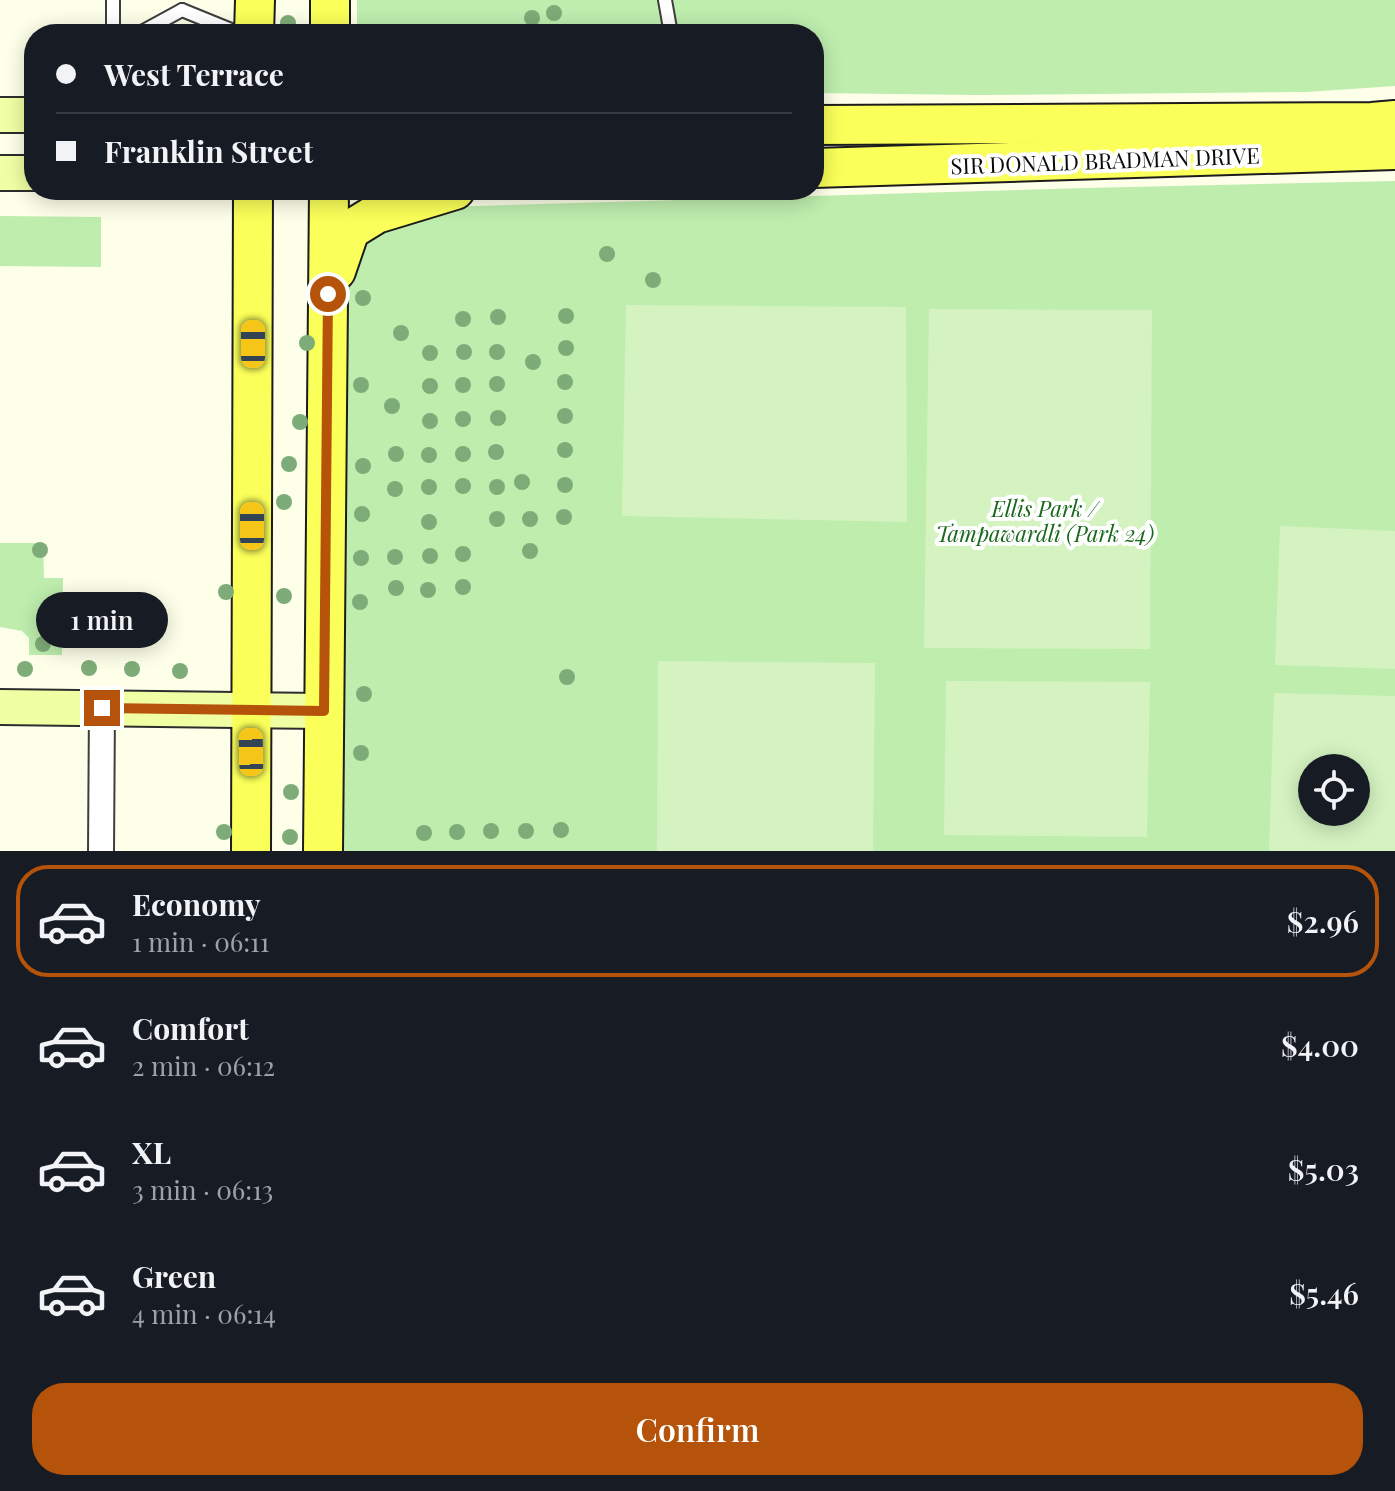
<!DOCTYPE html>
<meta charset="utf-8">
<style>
:root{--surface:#171b24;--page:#20242c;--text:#f1f3f6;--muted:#9ea1a6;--line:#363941;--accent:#b45309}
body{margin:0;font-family:"Playfair Display",serif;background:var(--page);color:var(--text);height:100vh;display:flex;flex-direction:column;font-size:30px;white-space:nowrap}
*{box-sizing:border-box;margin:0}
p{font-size:26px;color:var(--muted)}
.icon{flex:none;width:44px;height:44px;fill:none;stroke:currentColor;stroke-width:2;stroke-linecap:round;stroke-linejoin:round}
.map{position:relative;height:851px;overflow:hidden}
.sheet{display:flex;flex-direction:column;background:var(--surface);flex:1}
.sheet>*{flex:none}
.top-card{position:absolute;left:24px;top:24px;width:800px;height:176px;border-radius:32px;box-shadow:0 4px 20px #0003;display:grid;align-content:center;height:176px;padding:0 32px;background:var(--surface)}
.tools{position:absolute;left:1298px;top:754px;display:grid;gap:16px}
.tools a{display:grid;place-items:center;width:72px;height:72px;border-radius:50%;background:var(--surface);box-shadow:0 4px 20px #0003;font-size:40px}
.end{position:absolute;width:36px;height:36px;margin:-18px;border:10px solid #b45309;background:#fff;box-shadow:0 0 0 4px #fff}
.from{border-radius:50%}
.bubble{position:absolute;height:56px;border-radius:28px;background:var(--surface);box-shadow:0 4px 20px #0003;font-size:26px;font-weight:600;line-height:56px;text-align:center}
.car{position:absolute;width:24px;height:48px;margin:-24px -12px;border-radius:10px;box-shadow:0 0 6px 2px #0007;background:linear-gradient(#f5c518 24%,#345 0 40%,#f5c518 0 76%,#345 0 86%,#f5c518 0)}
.top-card b{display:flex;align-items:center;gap:28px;height:76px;font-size:30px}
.top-card b+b{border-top:2px solid var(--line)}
.top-card i{width:20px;height:20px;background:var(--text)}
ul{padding:14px 0 0;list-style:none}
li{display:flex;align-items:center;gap:24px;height:112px;margin:0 16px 12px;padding:0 16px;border:4px solid transparent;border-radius:32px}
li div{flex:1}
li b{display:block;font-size:30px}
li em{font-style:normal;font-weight:600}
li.active{border-color:var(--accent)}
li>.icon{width:72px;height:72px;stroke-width:1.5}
.action{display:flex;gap:16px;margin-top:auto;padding:16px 32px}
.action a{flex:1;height:92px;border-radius:32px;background:var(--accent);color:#fff;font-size:32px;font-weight:600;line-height:92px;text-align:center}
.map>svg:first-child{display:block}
</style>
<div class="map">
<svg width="1395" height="851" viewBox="0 0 1395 851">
<rect width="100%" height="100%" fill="#fdffe9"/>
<g fill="#beedae" fill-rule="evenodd">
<polygon points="357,0 1395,0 1395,86 1306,92 977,95 814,93 814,34 357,34"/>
<path d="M1395,181v670h-1051l-2,-579 29,-41 72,-24 643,-19zM1312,768h44v44h-44z"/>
<polygon points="0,216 101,217 101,267 0,266"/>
<polygon points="0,543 43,543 44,578 63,578 62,655 29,655 29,638 22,631 0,627"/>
</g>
<g fill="#d4f3c1" fill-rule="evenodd">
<polygon points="626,305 906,307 907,522 622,516"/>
<polygon points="929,309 1152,310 1150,649 924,648"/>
<polygon points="1280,526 1395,531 1395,669 1275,665"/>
<polygon points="658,661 875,663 873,851 657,851"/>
<polygon points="946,681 1150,682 1147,837 944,835"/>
<path d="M1274,693l121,3v155h-126zM1312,768h44v44h-44z"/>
</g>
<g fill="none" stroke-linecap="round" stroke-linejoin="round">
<g stroke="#3e3e3e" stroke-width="16">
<g id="lane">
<polyline points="665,0 671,34"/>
<polyline points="182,10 241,34"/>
<polyline points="113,34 113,0"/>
<polyline points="138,34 182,10"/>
</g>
</g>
<g stroke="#3e3e3e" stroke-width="28">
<polyline id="street" points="101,851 102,708"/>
</g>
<g stroke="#2d2d2d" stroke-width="38">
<g id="secondary">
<polyline points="0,115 34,115"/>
<polyline points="0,173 34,173"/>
<polyline points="0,707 324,711"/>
</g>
</g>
<g stroke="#1c1c1c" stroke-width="42">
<g id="primary">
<polyline points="254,34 255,0"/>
<polyline points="330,34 330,0"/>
<polyline points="814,125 1372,122 1395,120"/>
<polyline points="814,168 1395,150"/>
<polyline points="336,271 350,230 376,214 455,190"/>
<polyline points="251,851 253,190"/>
<polyline points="323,851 329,190"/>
</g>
</g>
<use href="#lane" stroke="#fff" stroke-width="12"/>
<use href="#street" stroke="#fff" stroke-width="24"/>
<use href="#secondary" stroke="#f0ffa4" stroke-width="34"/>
<use href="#primary" stroke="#faff59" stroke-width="38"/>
</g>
<g fill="#7eac78">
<circle cx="554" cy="13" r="8"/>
<circle cx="532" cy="18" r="8"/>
<circle cx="288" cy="23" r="8"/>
<circle cx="607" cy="254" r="8"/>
<circle cx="653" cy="280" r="8"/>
<circle cx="363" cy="298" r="8"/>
<circle cx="566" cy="316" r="8"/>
<circle cx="498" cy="317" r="8"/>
<circle cx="463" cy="319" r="8"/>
<circle cx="401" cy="333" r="8"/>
<circle cx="307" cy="343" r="8"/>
<circle cx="566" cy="348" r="8"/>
<circle cx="464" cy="352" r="8"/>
<circle cx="497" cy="352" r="8"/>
<circle cx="430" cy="353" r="8"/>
<circle cx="533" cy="362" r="8"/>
<circle cx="565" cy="382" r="8"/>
<circle cx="497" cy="384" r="8"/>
<circle cx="361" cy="385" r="8"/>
<circle cx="463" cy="385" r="8"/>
<circle cx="430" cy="386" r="8"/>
<circle cx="392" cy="406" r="8"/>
<circle cx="565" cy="416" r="8"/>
<circle cx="498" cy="418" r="8"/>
<circle cx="463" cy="419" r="8"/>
<circle cx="430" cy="421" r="8"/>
<circle cx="300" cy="422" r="8"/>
<circle cx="565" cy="450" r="8"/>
<circle cx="496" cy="452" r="8"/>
<circle cx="396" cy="454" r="8"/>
<circle cx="463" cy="454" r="8"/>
<circle cx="429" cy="455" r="8"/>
<circle cx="289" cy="464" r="8"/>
<circle cx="363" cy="466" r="8"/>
<circle cx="522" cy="482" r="8"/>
<circle cx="565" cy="485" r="8"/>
<circle cx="463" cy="486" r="8"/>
<circle cx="429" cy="487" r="8"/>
<circle cx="497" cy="487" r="8"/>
<circle cx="395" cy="489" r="8"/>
<circle cx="284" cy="502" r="8"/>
<circle cx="362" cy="514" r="8"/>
<circle cx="564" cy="517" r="8"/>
<circle cx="497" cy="519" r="8"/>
<circle cx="530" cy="519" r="8"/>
<circle cx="429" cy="522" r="8"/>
<circle cx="40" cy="550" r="8"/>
<circle cx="530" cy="551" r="8"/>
<circle cx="463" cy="554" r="8"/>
<circle cx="430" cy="556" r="8"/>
<circle cx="395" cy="557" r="8"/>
<circle cx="361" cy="558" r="8"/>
<circle cx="463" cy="587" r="8"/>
<circle cx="396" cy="588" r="8"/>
<circle cx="428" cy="590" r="8"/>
<circle cx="226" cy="592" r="8"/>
<circle cx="284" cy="596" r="8"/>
<circle cx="360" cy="602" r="8"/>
<circle cx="43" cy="644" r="8"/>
<circle cx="89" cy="668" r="8"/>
<circle cx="25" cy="669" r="8"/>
<circle cx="132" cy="669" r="8"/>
<circle cx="180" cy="671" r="8"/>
<circle cx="567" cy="677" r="8"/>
<circle cx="364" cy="694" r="8"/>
<circle cx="361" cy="753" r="8"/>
<circle cx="291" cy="792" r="8"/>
<circle cx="561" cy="830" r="8"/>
<circle cx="491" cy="831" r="8"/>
<circle cx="526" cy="831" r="8"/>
<circle cx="224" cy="832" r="8"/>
<circle cx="457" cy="832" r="8"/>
<circle cx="424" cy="833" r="8"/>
<circle cx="290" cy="837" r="8"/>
</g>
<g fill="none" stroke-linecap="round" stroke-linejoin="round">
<polyline stroke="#b45309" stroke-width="10" points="102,708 324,711 328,294"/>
</g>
<g text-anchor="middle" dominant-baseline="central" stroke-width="8" stroke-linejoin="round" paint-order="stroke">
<g font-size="22" fill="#0b0b0b" stroke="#fff">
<text transform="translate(1105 160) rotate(-2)">SIR DONALD BRADMAN DRIVE</text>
</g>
<g font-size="22" font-style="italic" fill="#16681b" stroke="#fff">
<text x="1045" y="508">Ellis Park /<tspan x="1045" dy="25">Tampawardli (Park 24)</tspan></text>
</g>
</g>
</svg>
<div class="tools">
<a><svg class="icon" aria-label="locate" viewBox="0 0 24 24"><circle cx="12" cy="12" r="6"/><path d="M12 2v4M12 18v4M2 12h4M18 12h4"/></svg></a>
</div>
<i class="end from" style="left:328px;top:294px"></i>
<i class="end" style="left:102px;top:708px"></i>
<div class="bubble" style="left:36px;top:592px;width:132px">1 min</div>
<i class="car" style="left:253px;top:344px;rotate:0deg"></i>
<i class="car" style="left:252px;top:526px;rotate:0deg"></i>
<i class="car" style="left:251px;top:752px;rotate:359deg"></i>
<div class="top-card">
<b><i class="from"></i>West Terrace</b>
<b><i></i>Franklin Street</b>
</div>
</div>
<section class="sheet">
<ul>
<li class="active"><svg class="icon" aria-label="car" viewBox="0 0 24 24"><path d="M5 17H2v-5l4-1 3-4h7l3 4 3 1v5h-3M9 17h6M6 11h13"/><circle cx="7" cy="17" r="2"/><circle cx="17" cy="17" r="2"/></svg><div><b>Economy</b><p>1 min · 06:11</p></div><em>$2.96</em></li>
<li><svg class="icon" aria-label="car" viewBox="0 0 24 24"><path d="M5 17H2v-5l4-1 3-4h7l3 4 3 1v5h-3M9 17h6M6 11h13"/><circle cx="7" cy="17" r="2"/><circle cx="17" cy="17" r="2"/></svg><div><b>Comfort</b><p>2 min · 06:12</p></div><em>$4.00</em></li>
<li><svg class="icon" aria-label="car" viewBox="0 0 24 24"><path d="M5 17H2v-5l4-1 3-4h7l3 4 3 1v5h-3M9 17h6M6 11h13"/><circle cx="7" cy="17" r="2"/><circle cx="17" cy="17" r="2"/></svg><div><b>XL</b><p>3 min · 06:13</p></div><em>$5.03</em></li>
<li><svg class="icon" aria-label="car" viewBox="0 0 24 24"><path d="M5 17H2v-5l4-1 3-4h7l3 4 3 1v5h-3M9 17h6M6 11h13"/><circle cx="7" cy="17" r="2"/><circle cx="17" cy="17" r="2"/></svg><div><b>Green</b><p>4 min · 06:14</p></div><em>$5.46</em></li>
</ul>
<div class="action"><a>Confirm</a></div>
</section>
